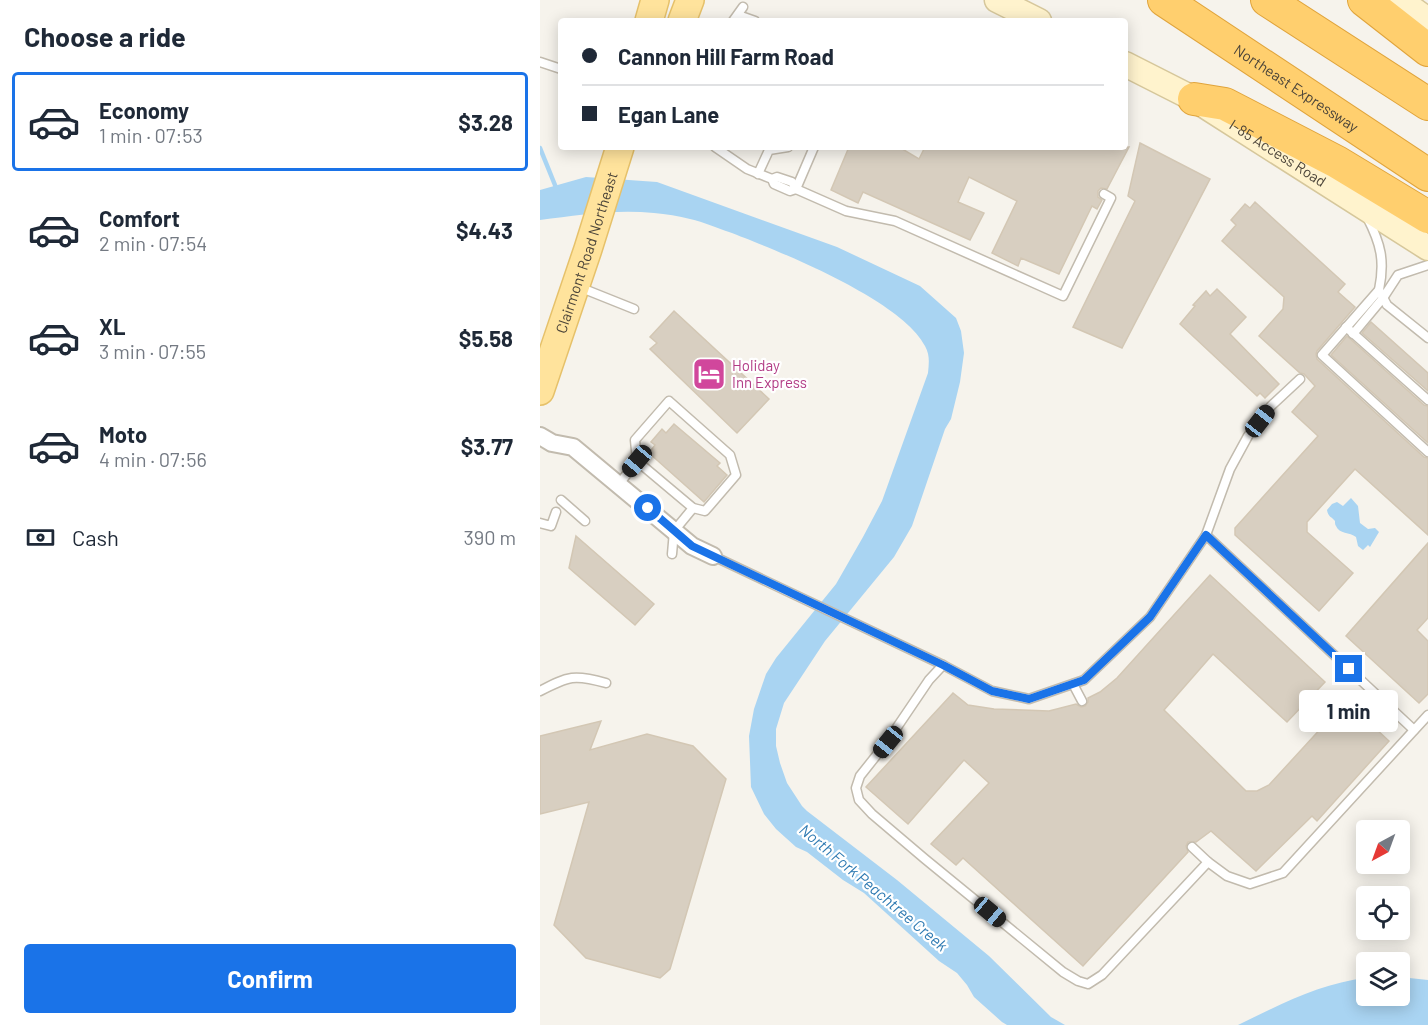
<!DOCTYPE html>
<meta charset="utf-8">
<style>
:root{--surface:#fff;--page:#f2f2f3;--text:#1f2937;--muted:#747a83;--line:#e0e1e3;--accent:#1a73e8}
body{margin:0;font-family:Barlow,sans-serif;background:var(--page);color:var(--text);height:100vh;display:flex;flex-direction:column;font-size:22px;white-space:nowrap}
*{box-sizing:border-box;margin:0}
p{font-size:20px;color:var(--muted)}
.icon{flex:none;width:33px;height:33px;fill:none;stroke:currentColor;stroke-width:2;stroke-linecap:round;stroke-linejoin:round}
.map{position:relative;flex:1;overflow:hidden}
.drawer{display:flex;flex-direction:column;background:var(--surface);width:540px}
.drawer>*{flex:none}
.guide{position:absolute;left:18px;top:18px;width:570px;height:132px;border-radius:6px;box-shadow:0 3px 15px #0003;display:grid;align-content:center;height:132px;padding:0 24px;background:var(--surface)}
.needle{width:39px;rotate:221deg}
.controls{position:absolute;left:816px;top:820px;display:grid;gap:12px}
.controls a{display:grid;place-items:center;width:54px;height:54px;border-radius:6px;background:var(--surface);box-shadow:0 3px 15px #0003;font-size:30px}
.end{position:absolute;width:27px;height:27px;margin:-14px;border:8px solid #1a73e8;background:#fff;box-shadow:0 0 0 3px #fff}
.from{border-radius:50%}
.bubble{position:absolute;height:42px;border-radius:6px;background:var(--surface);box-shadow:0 3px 15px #0003;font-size:20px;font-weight:700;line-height:42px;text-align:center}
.car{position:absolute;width:18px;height:36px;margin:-18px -9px;border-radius:8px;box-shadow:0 0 4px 2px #0007;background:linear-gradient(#222 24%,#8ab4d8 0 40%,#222 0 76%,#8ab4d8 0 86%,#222 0)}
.guide b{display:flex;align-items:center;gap:21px;height:57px;font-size:22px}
.guide b+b{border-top:2px solid var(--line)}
.guide i{width:15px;height:15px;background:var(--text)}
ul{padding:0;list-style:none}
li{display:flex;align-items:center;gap:18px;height:99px;margin:0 12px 9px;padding:0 12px;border:3px solid transparent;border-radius:6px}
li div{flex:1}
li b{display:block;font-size:22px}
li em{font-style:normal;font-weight:700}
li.selected{border-color:var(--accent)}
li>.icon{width:54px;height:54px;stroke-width:1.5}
h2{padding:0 24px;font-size:27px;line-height:72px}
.pay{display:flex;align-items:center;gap:15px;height:66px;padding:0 24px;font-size:22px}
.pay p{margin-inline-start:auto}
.button{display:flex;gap:12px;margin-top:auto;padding:12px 24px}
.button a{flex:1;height:69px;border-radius:6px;background:var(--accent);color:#fff;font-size:24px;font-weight:700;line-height:69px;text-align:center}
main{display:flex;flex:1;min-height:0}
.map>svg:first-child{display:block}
</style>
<main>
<section class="drawer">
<h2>Choose a ride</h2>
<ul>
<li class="selected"><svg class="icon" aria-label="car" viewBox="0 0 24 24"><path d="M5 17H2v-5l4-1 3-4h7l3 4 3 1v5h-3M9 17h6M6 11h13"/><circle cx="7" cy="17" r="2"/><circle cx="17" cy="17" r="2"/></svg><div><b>Economy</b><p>1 min · 07:53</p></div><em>$3.28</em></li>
<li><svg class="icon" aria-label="car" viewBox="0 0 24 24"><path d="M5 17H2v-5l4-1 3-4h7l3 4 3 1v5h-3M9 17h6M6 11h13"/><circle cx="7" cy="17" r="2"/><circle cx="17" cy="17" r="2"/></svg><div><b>Comfort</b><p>2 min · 07:54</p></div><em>$4.43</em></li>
<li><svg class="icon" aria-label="car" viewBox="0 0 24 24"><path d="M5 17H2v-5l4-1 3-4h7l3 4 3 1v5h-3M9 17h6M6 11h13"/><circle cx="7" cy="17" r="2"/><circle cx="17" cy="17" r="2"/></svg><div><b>XL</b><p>3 min · 07:55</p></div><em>$5.58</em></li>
<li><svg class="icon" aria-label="car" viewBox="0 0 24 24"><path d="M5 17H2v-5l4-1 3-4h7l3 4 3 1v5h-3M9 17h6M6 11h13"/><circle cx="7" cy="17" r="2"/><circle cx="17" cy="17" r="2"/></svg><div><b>Moto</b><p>4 min · 07:56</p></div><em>$3.77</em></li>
</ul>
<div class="pay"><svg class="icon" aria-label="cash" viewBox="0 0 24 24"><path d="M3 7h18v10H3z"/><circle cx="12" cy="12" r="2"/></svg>Cash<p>390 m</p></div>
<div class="button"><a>Confirm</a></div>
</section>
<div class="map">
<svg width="888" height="1025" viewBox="0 0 888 1025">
<rect width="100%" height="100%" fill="#f6f3ec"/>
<g fill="#a9d4f2">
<path d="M46,177l71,5 180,65 83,39 36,32 5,13 3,22 -4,29 -9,37 -6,10 -33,97 -18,31 -69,84 -41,62 -8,26v17l4,17 7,20 15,23 5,5 90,69 92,76 62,61 14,8h-58l-5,-3 -28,-25 -7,-12 -10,-12 -18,-12 -75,-68 -21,-13 -36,-28 -11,-5 -20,-18 -12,-15 -13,-27 -2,-51 5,-27 12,-35 10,-16 60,-74 27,-47 19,-36 46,-128c1,-10 2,-18 -3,-27 -23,-46 -148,-96 -196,-114 -12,-4 -25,-10 -39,-13 -11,-3 -24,-5 -36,-6 -38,-4 -76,2 -114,7v-30z"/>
<path d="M811,498l7,8 2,17 8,6 7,-1 4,4 -9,15 -2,-2 -5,5 -5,-4 -2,-9c-6,-5 -17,-3 -20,-11 -1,-1 -1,-3 -1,-5 -3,-4 -7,-4 -8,-11l5,-6 5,-2 6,4z"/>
<path d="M860,977l28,3v45h-190c41,-20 83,-42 128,-47v18h34z"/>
</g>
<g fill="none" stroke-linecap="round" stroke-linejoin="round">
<polyline stroke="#a9d4f2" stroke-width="4.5" points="0,148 17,190"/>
</g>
<g fill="#d8cfc1" stroke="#d3c7b4" stroke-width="1.5">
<polygon points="600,143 670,179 582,348 533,327 595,201 588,196"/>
<polygon points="309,147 359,147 379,159 385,147 589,147 567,189 561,188 558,191 558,197 562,200 557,209 552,206 519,274 481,258 478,266 452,253 477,201 429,177 418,202 444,213 430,240 323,192 318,203 291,190"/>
<polygon points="715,202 805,284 798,292 815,307 777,351 776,354 777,359 884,457 888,458 888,535 815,469 767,522 767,532 813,573 779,611 695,535 695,528 778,436 752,412 775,386 764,374 760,373 719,336 743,309 744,297 682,241 696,225 691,220 705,204 710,208"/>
<polygon points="677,289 706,317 690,334 739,384 725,398 720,393 717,396 640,324 655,306 653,305 666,291 670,296"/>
<polygon points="134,311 229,399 197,433 110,349 117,343 110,337"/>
<polygon points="831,322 888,373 888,391 822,333"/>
<polygon points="807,336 884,405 888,406 888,443 791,355"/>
<polygon points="134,424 180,463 177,466 187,475 164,502 109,453 115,445 111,442 122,429 126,433"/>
<polygon points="36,536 114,604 95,625 29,568"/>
<polygon points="888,543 888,618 877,630 888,641 888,694 879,703 806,636"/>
<polygon points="670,575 785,682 747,722 673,654 624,710 706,791 717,791 729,785 806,701 849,741 777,821 772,816 716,871 671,831 656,842 648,842 646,846 648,852 543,966 423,858 416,865 391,844 449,783 424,760 368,824 326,787 413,693 428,705 454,709 509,711 536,704 541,707 545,706 548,702 548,698 560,692 577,678"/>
<polygon points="61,721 50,750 107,734 153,746 186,779 130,969 120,978 46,958 14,925 49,802 0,814 0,736"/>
</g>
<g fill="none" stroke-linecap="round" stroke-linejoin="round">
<g stroke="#c2bbae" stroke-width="11">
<g id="lane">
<polyline points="198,15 215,21"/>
<polyline points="193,21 203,7"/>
<polyline points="0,62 21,69"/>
<polyline points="175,147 207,169 232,179 234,184 250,191 256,189"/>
<polyline points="218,174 229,150 248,147"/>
<polyline points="232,179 237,177 252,182 256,189 306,211 355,221 523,296 571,198 564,194"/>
<polyline points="256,189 274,147"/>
<path d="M827,217c14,27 18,44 12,73l8,15 41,33"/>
<polyline points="39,287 94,309"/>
<polyline points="839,290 782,355 888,452"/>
<polyline points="806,327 888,400"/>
<polyline points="813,334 843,298 858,275 888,265"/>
<polyline points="79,484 97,461 95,440 129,401 190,455 196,475 165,511 153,508 97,461"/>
<polyline points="21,500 45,521"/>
<polyline points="0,523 11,526 16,512"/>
<polyline points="666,535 874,730"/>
<polyline points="132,554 134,531 153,508"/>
<polyline points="173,556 403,665 452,691 489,699 544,680 610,617 666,535 690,469 708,436 731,406 760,379"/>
<polyline points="403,665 389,680 347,742 320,776 316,788 319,800 332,814 385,859 523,972 538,981 548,984 562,975 668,862 687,876 710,884 743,873 888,715"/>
<polyline points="533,684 542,701"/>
<path d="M0,691c29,-15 34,-17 66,-8"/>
<polyline points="652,847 668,862"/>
</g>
</g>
<g stroke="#c2bbae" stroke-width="20">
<polyline id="street" points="0,436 12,443 33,447 152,546 173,556"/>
</g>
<g stroke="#d6c79b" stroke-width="27">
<g id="secondary">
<polyline points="457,0 499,21"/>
<polyline points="860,0 888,20"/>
<path id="s1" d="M585,64l69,35 234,149"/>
</g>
</g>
<g stroke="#e6c16a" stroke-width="30">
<g id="primary">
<polyline points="109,21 115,0"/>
<polyline points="142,21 150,0"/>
<path id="s2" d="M0,391l48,-142 32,-102"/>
</g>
</g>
<g stroke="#e0a43c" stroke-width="34">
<g id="highway">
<path id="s3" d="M624,0l264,175"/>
<polyline points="727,0 888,104"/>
<polyline points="824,0 888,50"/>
<polyline points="654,99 685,104 797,162 888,217"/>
</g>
</g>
<use href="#lane" stroke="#fff" stroke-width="8"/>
<use href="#street" stroke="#fff" stroke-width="16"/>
<use href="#secondary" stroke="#fff3cd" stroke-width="24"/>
<use href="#primary" stroke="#ffe39c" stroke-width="27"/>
<use href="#highway" stroke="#ffcf6e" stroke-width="32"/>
</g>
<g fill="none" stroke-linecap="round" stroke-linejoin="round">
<polyline stroke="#1a73e8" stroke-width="8" points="108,508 152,546 403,665 452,691 489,699 544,680 610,617 666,535 809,669"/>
</g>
<defs>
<g id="hotel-square" transform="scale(1.725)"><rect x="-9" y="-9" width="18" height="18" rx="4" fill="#d1479c" stroke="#fff"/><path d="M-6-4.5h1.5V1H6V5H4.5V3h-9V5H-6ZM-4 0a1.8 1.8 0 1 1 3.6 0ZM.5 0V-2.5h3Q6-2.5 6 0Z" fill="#fff"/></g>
</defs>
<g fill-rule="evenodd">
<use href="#hotel-square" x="169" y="374"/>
</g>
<g text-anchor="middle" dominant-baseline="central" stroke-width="4.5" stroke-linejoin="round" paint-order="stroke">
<g font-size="15" fill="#4b4439" stroke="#fff">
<text stroke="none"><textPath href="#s3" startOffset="159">Northeast Expressway</textPath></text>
<text stroke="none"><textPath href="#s1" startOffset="177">I-85 Access Road</textPath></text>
<text stroke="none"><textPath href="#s2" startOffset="146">Clairmont Road Northeast</textPath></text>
</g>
<g font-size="15" fill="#b23c85" stroke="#fff" text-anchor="start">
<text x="192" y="365">Holiday<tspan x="192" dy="17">Inn Express</tspan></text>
</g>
<g font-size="16" font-style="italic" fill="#2e7ab2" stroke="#fff">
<text transform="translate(334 887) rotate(40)">North Fork Peachtree Creek</text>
</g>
</g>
</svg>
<div class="controls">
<a><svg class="needle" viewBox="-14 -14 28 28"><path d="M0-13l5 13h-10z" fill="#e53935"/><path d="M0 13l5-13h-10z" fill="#747a83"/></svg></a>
<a><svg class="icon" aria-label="locate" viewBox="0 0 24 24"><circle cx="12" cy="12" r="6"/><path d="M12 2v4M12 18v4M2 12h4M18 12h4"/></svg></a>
<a><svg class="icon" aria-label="layers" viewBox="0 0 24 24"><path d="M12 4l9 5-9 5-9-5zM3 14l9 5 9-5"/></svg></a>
</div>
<i class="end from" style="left:108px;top:508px"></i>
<i class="end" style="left:809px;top:669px"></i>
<div class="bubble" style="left:759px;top:690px;width:99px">1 min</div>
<i class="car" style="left:720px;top:421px;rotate:38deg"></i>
<i class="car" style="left:97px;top:461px;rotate:220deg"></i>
<i class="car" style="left:348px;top:742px;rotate:219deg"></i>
<i class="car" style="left:450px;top:912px;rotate:130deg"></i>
<div class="guide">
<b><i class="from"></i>Cannon Hill Farm Road</b>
<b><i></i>Egan Lane</b>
</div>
</div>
</main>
